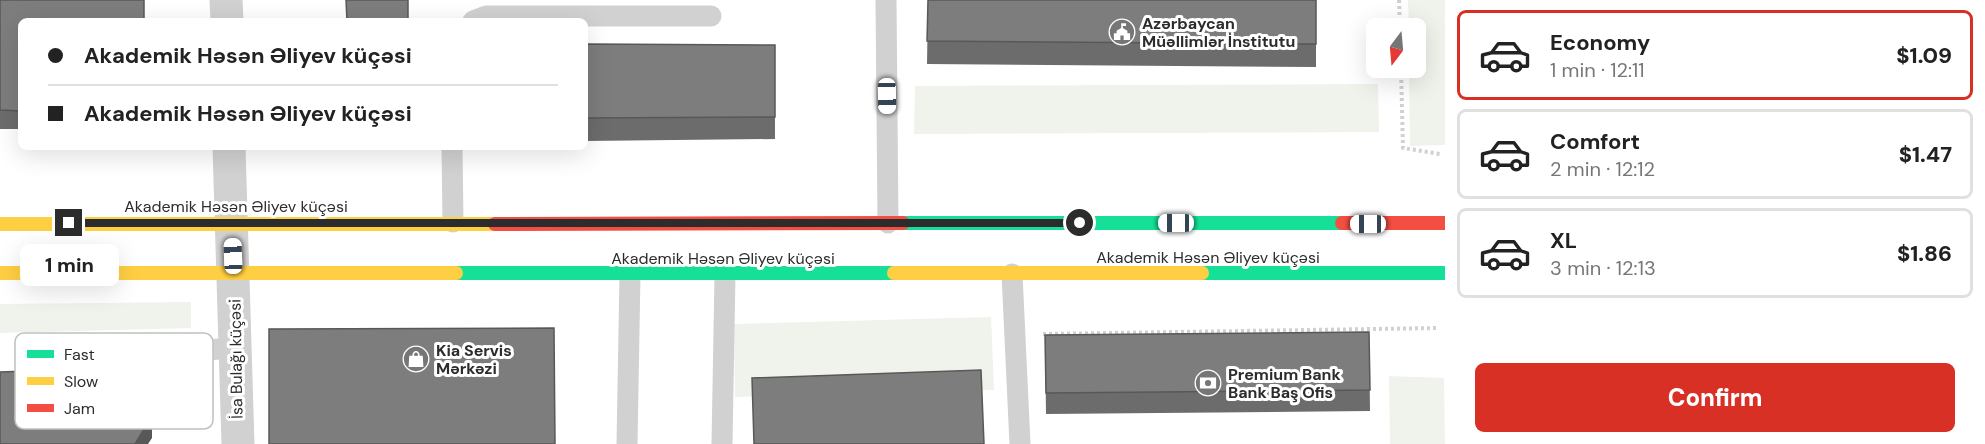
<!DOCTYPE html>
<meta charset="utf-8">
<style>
:root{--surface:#fff;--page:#f2f2f2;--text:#222;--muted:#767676;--line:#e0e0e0;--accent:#d93025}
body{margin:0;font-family:"DM Sans",sans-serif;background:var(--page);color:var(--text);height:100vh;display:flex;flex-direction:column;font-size:22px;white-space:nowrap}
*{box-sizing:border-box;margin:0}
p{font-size:20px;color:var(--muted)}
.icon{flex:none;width:33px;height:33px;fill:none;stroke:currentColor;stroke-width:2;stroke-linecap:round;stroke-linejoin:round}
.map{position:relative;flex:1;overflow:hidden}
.drawer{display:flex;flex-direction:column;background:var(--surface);width:540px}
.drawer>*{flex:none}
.hud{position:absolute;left:18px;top:18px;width:570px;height:132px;border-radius:9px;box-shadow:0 6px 24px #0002;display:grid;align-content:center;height:132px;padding:0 30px;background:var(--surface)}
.needle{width:39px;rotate:196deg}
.tools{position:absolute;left:1366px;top:18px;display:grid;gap:12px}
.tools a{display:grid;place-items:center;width:60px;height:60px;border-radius:9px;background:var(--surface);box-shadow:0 6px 24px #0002;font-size:30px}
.end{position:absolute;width:27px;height:27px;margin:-14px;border:8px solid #2c2c2c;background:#fff;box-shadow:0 0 0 3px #fff}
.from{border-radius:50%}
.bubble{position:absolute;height:42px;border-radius:9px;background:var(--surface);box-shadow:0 6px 24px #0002;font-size:20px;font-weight:800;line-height:42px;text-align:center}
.car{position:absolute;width:18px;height:36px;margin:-18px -9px;border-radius:8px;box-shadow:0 0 4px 2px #0007;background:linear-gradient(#fff 24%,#345 0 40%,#fff 0 76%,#345 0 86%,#fff 0)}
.hud b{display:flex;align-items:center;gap:21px;height:57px;font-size:22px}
.hud b+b{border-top:2px solid var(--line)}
.hud i{width:15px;height:15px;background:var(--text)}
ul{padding:10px 0 0;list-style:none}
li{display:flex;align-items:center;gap:18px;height:90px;margin:0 12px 9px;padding:0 18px;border:3px solid var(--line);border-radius:9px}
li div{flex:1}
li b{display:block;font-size:22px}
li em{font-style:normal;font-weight:800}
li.selected{border-color:var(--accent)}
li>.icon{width:54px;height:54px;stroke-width:1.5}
.button{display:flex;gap:12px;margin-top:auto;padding:12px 30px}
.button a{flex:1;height:69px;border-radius:9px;background:var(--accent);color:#fff;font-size:24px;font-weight:800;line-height:69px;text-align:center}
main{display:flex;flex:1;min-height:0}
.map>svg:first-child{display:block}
</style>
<main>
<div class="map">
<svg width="1445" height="444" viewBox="0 0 1445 444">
<rect width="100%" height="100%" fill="#fff"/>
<g fill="#eff3eb">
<polygon points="1408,0 1445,0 1445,145 1410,146 1409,68 1416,68 1416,28 1409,28"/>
<polygon points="1378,84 1379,132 914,134 915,86"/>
<polygon points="191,302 191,328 0,333 0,304"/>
<polygon points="991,317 994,390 735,397 734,324"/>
<polygon points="1389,376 1444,378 1445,444 1390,444"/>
</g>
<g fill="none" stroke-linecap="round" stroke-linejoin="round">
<g stroke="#d1d1d1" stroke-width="4" stroke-dasharray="3 3" stroke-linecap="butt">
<polyline points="1399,0 1400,28"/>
<polyline points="1401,68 1403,148 1440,154"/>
<polyline points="1043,334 1439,328"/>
</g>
<g stroke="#d1d1d1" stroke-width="21">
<polyline points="886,0 888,223"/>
<polyline points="473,21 486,16 711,16"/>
<polyline points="452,147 453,222"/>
<polyline points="1012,274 1020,444"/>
<path d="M109,378c39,-16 84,-31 126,-29"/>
<polyline points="627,444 630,274"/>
<polyline points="722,444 725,274"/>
</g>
<g stroke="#d1d1d1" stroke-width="33">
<polyline points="226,0 227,21"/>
<polyline points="229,147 238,444"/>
</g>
<g stroke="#16e098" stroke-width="14">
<polyline points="903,223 1342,223"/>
<polyline points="456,273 894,273"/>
<polyline points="1202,273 1445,273"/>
</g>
<g stroke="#ffcf43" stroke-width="14">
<polyline points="0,224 495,224"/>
<polyline points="0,273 456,273"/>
<polyline points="894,273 1202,273"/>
</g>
<g stroke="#f24e42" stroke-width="14">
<polyline points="1342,223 1445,223"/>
<polyline points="495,224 903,223"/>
</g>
</g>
<g fill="#6c6c6c">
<polygon points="0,0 21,21 21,129 0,129"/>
<polygon points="928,0 1316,0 1316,67 927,64"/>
<polygon points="585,44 775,45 775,139 585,141"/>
<polygon points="1369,332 1370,411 1046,414 1045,335"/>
<polygon points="752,378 984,444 754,444"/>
</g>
<polygon fill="#585858" points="152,416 152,438 148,444 135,444"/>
<g fill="#7d7d7d" stroke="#585858" stroke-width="1.5">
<polygon points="0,0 144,0 144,21 21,21 21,111 0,110"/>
<polygon points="346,0 408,0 408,21 347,21"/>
<polygon points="928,0 1316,0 1316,44 927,41"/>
<polygon points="585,44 775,45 775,117 585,118"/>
<polygon points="554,328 555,444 269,444 269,329"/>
<polygon points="1369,332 1370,390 1046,393 1045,335"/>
<polygon points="137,367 152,416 135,444 0,444 0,372"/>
<polygon points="981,370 984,444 754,444 752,378"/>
</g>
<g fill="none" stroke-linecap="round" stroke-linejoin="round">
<polyline stroke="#2c2c2c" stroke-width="8" points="69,223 1080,223"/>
</g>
<defs>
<g id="civic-disc" transform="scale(1.35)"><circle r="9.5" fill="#767676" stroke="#fff"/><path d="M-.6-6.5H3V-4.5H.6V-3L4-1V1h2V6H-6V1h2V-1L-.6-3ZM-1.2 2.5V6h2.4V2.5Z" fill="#fff"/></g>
<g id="shop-disc" transform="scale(1.35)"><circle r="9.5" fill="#767676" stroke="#fff"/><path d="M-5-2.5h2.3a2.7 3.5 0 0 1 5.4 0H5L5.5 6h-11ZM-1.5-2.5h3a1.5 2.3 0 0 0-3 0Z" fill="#fff"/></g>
<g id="bank-disc" transform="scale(1.35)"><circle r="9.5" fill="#767676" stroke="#fff"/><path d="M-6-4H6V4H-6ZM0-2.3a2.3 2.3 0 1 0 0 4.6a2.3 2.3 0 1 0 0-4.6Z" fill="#fff"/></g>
</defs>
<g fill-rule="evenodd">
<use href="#civic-disc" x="1122" y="32"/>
<use href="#shop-disc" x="416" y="359"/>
<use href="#bank-disc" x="1208" y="383"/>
</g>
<g text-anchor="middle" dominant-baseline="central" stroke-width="6" stroke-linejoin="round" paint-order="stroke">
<g font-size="16" font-weight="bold" fill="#2c2c2c" stroke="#fff" text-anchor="start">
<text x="1142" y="23">Azərbaycan<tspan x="1142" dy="18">Müəllimlər İnstitutu</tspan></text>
<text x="436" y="350">Kia Servis<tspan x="436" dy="18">Mərkəzi</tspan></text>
<text x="1228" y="374">Premium Bank<tspan x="1228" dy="18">Bank Baş Ofis</tspan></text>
</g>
<g font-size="16" fill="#2c2c2c" stroke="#fff">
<text x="236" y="206">Akademik Həsən Əliyev küçəsi</text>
<text x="1208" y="257">Akademik Həsən Əliyev küçəsi</text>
<text x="723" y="258">Akademik Həsən Əliyev küçəsi</text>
<text transform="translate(236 359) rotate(-91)">İsa Bulağı küçəsi</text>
</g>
</g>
<rect x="15" y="333" width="198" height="96" rx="9" fill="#fff" stroke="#c0c0c0" stroke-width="1.5"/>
<rect x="27" y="350" width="27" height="8" fill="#16e098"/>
<rect x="27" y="377" width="27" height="8" fill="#ffcf43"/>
<rect x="27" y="404" width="27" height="8" fill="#f24e42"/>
<g font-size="16" fill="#2c2c2c">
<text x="64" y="360">Fast</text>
<text x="64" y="387">Slow</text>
<text x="64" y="414">Jam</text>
</g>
</svg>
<div class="tools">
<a><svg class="needle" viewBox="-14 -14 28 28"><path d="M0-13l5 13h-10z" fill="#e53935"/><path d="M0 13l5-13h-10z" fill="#767676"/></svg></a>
</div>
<i class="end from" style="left:1080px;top:223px"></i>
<i class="end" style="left:69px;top:223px"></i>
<div class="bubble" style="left:20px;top:244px;width:99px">1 min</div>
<i class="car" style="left:887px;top:96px;rotate:179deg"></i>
<i class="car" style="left:1176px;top:223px;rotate:270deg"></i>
<i class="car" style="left:1368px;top:224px;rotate:270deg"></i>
<i class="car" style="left:233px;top:256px;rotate:358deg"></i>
<div class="hud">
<b><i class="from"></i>Akademik Həsən Əliyev küçəsi</b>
<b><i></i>Akademik Həsən Əliyev küçəsi</b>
</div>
</div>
<section class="drawer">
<ul>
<li class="selected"><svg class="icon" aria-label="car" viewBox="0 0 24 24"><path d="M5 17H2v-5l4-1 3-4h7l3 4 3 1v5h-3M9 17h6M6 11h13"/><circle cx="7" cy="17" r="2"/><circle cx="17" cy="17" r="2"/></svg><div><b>Economy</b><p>1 min · 12:11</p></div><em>$1.09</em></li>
<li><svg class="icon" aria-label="car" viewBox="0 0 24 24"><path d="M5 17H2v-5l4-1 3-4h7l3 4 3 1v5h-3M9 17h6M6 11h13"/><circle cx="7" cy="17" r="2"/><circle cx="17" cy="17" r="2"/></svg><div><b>Comfort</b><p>2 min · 12:12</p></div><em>$1.47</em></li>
<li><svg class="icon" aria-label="car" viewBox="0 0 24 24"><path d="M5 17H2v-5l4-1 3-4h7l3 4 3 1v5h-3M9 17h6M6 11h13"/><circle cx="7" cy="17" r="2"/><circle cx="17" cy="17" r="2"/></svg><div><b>XL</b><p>3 min · 12:13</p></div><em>$1.86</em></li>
</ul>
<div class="button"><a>Confirm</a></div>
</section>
</main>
